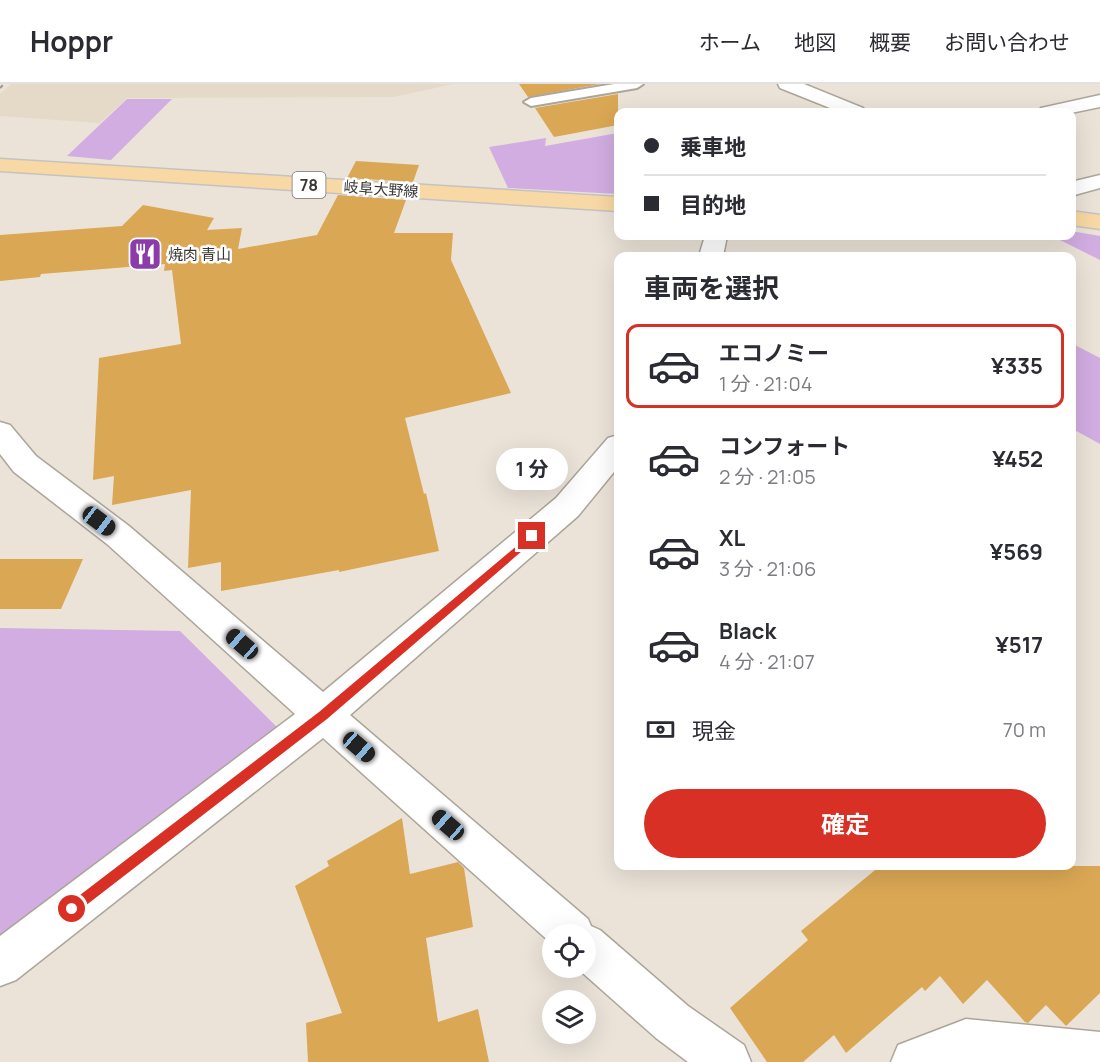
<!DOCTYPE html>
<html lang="ja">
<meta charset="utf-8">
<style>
:root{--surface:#fff;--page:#f2f2f3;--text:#2b2b33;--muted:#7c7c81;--line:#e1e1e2;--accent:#d93025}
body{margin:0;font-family:Manrope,"Noto Sans JP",sans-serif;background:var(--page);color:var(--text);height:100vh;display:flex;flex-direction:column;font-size:22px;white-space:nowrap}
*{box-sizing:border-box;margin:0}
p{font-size:20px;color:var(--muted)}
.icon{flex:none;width:33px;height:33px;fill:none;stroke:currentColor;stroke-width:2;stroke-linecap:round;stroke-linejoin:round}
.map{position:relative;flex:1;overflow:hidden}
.drawer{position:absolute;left:614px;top:168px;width:462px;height:618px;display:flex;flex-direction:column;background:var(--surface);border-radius:12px;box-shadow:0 6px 24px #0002}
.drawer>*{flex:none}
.guide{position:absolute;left:614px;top:24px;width:462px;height:132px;border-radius:12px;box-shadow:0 6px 24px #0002;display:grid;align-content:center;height:132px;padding:0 30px;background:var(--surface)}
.controls{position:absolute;left:542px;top:840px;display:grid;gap:12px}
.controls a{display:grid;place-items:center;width:54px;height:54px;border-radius:50%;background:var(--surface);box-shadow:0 6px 24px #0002;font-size:30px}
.end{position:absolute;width:27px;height:27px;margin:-14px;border:8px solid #d93025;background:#fff;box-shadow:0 0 0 3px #fff}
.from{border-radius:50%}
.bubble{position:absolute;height:42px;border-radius:21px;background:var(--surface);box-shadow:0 6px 24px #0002;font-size:20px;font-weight:700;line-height:42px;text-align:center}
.car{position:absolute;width:18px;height:36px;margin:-18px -9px;border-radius:8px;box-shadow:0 0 4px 2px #0007;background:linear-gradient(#222 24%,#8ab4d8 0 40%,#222 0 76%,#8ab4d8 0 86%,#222 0)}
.guide b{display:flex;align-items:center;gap:21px;height:57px;font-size:22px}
.guide b+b{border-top:2px solid var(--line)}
.guide i{width:15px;height:15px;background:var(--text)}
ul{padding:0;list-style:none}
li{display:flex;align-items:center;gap:18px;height:84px;margin:0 12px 9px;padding:0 18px;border:3px solid transparent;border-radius:12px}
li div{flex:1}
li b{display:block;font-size:22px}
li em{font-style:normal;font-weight:700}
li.active{border-color:var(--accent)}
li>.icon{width:54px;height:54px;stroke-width:1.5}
h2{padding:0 30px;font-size:27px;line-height:72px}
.pay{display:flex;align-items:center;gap:15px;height:66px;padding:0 30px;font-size:22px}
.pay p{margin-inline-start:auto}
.primary-button{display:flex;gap:12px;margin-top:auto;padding:12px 30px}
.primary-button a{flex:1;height:69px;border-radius:36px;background:var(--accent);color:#fff;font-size:24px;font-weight:700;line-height:69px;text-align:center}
header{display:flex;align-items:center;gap:36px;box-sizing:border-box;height:84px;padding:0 30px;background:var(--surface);border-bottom:2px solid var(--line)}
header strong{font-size:28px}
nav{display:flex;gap:33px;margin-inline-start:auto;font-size:21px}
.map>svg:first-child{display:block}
</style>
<header>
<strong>Hoppr</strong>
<nav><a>ホーム</a><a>地図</a><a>概要</a><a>お問い合わせ</a></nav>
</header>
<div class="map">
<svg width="1100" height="978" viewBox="0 0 1100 978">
<rect width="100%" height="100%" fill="#ebe3d8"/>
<polygon fill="#e5d9c7" points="11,0 454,0 393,13 127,14 100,39 0,32 0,10"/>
<g fill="#d1ade1">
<polygon points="127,15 172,15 111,76 67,72"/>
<polygon points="618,49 618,110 508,104 489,63 546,54 545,62"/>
<polygon points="1071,147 1100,152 1100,176 1052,152 1071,152"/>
<polygon points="1071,259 1100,274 1100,360 1071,344"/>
<polygon points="0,544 180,547 287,653 0,870"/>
</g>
<g fill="#daa754">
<polygon points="519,0 600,0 528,13"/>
<polygon points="618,10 618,41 554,53 535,24"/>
<polygon points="356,77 419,81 413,98 347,94"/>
<polygon points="338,111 406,116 394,149 453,149 451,176 511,309 405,334 424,410 426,409 439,467 339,488 339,486 221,507 221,478 188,484 191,406 112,421 114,392 93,396 99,274 181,260 172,186 164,187 165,180 41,190 40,193 0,197 0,151 122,142 143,121 214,134 207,146 242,144 238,165 317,151"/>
<polygon points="0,475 83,475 61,525 0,525"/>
<polygon points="402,734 410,790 458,778 464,784 473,843 426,854 438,938 478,925 489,978 308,978 306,939 342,929 295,802 329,782 327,777"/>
<polygon points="880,782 1100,782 1100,909 1066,942 1046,921 1028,939 1025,938 987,896 963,920 940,892 925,907 922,903 846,969 834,951 803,978 767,978 730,924 808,856 801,847"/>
</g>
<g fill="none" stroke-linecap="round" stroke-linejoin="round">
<g stroke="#aca59a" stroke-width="4">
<polygon id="lane" points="614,0 643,0 637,4 531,22 524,18 531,14"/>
</g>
<g stroke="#aca59a" stroke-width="3">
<g id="street">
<polygon points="778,0 804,0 863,24 866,28 840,28 780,4"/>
<polygon points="1100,11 1100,23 1071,29 1038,28 1041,24"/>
<polygon points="1100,91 1100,104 1071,112 1071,98"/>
<polygon points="705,152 727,152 723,172 699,172"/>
<polygon points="0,338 10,341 36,372 129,442 323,608 556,414 608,354 618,351 618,383 578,432 350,631 588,835 591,842 600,846 688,922 744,961 751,978 688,978 656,954 577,884 585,884 585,850 552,850 552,860 323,654 16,896 0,902 0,852 295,630 107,460 14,388 0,370"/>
<polygon points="966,935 1100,948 1100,978 891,978 898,961"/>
</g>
</g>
<g stroke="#c4c3c2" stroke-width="3">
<g id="primary">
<polygon points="0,75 618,113 618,127 0,87"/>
<polygon points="1071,127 1100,131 1100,145 1071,141"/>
</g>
</g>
<polyline stroke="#9d978f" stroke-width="2" stroke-dasharray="4 2" stroke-linecap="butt" points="0,4 4,0"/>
<use href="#lane" fill="#fff" fill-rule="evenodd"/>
<use href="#street" fill="#fff" fill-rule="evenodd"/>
<use href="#primary" fill="#f8d8a4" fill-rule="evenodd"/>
</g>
<polygon fill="#d93025" points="532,449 537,452 536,455 327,635 76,829 72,831 67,829 66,825 67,821 319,628"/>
<defs>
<g id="restaurant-square" transform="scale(1.725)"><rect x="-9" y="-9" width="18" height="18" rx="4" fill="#8c3baa" stroke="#fff"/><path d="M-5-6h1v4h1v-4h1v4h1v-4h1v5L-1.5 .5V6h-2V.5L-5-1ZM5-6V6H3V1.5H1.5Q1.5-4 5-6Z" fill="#fff"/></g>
</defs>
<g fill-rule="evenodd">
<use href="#restaurant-square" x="145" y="170"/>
</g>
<g text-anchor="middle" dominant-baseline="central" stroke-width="5" stroke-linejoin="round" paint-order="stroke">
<g font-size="15" fill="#3b3834" stroke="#fff">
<text transform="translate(381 105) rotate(4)">岐阜大野線</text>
</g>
<g font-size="15" fill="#3b3834" stroke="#fff" text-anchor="start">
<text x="168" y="170">焼肉 青山</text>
</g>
<rect fill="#fff" stroke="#767471" stroke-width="1.5" x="292.5" y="88" width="33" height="26" rx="4.5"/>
<g font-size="16" font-weight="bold" fill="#3b3834">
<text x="309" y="101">78</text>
</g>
</g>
</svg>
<div class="controls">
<a><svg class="icon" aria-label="locate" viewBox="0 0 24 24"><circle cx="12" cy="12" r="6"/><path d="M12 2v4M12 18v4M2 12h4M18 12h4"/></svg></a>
<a><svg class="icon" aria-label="layers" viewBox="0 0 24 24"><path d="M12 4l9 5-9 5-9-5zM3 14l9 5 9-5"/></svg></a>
</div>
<i class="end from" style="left:72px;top:825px"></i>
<i class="end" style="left:532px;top:452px"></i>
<div class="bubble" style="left:496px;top:364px;width:72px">1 分</div>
<i class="car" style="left:99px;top:437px;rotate:127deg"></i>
<i class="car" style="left:242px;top:560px;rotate:311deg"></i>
<i class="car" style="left:359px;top:663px;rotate:131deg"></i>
<i class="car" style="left:448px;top:741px;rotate:311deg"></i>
<div class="guide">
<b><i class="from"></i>乗車地</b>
<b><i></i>目的地</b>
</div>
<section class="drawer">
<h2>車両を選択</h2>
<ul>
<li class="active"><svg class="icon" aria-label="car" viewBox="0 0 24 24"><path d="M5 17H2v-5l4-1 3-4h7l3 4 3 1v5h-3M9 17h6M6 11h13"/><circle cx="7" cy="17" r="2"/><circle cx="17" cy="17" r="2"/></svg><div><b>エコノミー</b><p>1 分 · 21:04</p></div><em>¥335</em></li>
<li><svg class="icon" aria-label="car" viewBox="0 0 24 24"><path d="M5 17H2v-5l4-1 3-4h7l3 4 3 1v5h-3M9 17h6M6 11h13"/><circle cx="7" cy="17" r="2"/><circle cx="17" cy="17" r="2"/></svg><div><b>コンフォート</b><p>2 分 · 21:05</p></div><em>¥452</em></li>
<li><svg class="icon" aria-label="car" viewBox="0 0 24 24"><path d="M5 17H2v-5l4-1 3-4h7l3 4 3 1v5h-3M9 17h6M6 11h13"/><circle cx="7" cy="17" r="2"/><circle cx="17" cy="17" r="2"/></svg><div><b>XL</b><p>3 分 · 21:06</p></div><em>¥569</em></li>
<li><svg class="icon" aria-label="car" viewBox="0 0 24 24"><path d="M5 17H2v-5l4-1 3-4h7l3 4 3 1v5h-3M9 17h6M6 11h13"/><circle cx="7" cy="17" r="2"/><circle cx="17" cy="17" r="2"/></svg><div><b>Black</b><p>4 分 · 21:07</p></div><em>¥517</em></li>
</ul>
<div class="pay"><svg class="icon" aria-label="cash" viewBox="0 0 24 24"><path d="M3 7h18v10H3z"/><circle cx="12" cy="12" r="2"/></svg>現金<p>70 m</p></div>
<div class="primary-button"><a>確定</a></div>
</section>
</div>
